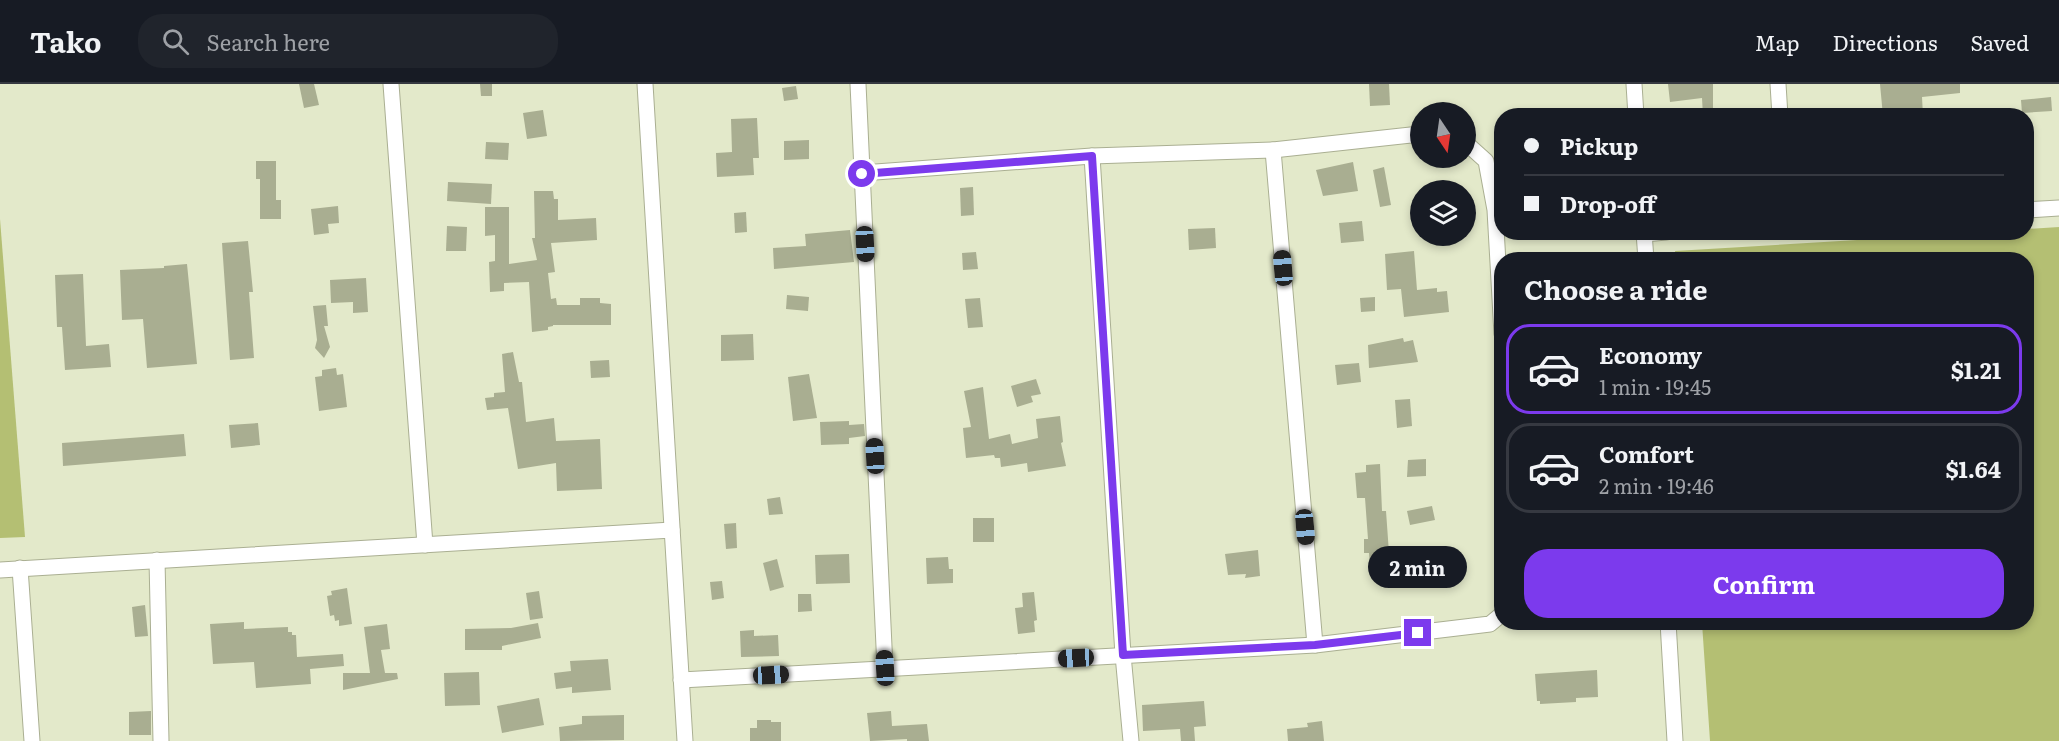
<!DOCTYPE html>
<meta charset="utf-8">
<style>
:root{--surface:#171b24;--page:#20242c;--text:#f1f3f6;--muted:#9ea1a6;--line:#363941;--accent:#7c3aed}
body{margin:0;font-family:Literata,serif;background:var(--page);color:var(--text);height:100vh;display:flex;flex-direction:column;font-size:22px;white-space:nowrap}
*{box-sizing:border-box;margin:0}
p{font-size:20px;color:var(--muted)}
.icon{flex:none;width:33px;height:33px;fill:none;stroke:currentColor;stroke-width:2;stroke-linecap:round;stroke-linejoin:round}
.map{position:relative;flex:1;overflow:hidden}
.details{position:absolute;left:1494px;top:168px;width:540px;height:378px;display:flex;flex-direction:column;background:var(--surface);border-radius:24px;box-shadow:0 3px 9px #0003}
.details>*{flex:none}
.guide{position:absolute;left:1494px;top:24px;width:540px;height:132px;border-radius:24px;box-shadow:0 3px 9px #0003;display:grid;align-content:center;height:132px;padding:0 30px;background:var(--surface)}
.needle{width:39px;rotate:167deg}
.controls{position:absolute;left:1410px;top:18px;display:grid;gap:12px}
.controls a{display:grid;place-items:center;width:66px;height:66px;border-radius:50%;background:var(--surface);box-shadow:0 3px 9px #0003;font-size:30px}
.end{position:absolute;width:27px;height:27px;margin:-14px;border:8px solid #7c3aed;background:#fff;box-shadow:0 0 0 3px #fff}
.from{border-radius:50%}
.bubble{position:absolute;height:42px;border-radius:21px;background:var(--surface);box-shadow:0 3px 9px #0003;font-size:20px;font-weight:700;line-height:42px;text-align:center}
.car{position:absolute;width:18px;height:36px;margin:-18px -9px;border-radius:8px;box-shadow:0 0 4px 2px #0007;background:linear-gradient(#222 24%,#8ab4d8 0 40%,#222 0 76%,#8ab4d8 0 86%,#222 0)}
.guide b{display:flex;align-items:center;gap:21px;height:57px;font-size:22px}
.guide b+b{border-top:2px solid var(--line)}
.guide i{width:15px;height:15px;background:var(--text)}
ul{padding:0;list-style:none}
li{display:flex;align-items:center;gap:18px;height:90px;margin:0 12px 9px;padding:0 18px;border:3px solid var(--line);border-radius:24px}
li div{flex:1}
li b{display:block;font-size:22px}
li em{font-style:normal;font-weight:700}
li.selected{border-color:var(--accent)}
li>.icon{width:54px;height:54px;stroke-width:1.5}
h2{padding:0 30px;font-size:27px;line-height:72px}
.cta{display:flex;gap:12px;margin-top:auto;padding:12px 30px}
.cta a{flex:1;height:69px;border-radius:24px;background:var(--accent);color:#fff;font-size:24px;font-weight:700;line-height:69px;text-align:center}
header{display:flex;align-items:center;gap:36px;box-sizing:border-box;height:84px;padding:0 30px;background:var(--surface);border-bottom:2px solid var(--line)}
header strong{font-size:28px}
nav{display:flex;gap:33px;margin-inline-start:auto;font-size:21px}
.search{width:420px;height:54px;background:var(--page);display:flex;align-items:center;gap:15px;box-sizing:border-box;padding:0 21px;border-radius:24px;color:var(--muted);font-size:22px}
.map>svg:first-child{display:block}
</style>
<header>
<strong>Tako</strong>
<div class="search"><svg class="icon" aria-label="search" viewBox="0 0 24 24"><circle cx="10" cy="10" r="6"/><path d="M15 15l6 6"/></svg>Search here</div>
<nav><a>Map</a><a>Directions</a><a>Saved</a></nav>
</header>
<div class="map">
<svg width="2059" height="657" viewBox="0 0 2059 657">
<rect width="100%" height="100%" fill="#e3e9ca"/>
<g fill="#b4bf73">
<polygon points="0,135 25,453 0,454"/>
<polygon points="2059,143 2059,657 1710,657 1702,539 2026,538 2026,176 1676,176 1675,167 1973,149 2026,148 2027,145"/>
</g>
<g fill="#a9ae91">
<polygon points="299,0 314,0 319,21 304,24"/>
<polygon points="480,0 492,0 492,12 481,12"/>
<polygon points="1369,0 1389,0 1390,21 1370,22"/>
<polygon points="1668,0 1713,0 1713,32 1703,32 1702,14 1670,18"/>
<polygon points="1880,0 1960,0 1960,9 1922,13 1923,32 1883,32"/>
<polygon points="796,2 798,15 784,17 782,4"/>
<polygon points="2051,13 2052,27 2022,29 2021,16"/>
<polygon points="543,26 547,52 527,55 523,29"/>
<polygon points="757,34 759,74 753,74 754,91 717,93 716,69 732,68 731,35"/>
<polygon points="809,56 809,75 784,76 784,57"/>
<polygon points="486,58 509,59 508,76 485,75"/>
<polygon points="256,77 276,77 276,116 281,116 281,135 260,135 260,95 256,95"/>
<polygon points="1353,78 1358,107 1323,112 1316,86"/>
<polygon points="1384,83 1391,121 1380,123 1373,86"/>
<polygon points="448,98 492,100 491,120 447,117"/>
<polygon points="973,103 974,131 961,132 960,104"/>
<polygon points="534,107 553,107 554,115 558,115 558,136 596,134 597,156 551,159 555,188 548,189 551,215 556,214 557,221 580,221 580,214 600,214 600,219 611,220 611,241 553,241 553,242 548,243 548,246 532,248 529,198 504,199 504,207 490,208 489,178 495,177 495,151 485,152 485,123 509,123 509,180 537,176 532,154 535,154"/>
<polygon points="338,122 339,139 328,140 329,149 314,151 311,125"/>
<polygon points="746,128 747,148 735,149 734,129"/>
<polygon points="1362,137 1364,157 1341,159 1339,139"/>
<polygon points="447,142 467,143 466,167 446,167"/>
<polygon points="1215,144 1216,164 1189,166 1188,145"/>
<polygon points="850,146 854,178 774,185 773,164 806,162 805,150"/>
<polygon points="248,157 253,208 249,208 254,274 230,276 222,159"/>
<polygon points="1414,167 1417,206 1437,204 1437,208 1447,207 1449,228 1404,233 1401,205 1387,206 1385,170"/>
<polygon points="976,168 978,185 963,186 962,169"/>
<polygon points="187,180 197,280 147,284 143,235 122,236 120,186 164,184 164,182"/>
<polygon points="83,190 86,262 109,260 111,283 65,286 62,243 57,243 55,191"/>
<polygon points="366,194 368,228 353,229 353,218 331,219 330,196"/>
<polygon points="787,211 809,213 808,227 786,225"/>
<polygon points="1375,213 1375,227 1361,228 1360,214"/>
<polygon points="980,214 983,243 968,244 965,215"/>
<polygon points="326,221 328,242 324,242 330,263 324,274 315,264 317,256 313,222"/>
<polygon points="753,250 754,276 721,277 721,251"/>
<polygon points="1403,254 1404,258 1413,256 1418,278 1369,284 1368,261"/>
<polygon points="513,268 519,298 522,298 526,338 554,334 556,357 600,355 602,405 557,407 556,379 518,385 508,324 487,326 485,314 494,313 494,309 505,308 502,270"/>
<polygon points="609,276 610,293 591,294 590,277"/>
<polygon points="1359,279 1361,298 1337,301 1335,281"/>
<polygon points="336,284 337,291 343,290 347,323 319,327 315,293 322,292 322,286"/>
<polygon points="809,290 817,334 793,337 788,293"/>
<polygon points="1036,295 1041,310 1031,312 1033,318 1017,323 1011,302"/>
<polygon points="983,303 989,355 1010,350 1012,360 1038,354 1036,335 1060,332 1063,358 1061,359 1066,382 1028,388 1027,379 1001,383 1000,374 995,374 994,371 966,374 963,344 971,343 964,307"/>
<polygon points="1410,315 1412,342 1397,344 1395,316"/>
<polygon points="849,337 849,341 864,340 865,352 849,354 849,360 821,361 820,338"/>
<polygon points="258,339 260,361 231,364 229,341"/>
<polygon points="184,350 186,372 63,382 62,359"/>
<polygon points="1426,375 1426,392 1407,393 1408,376"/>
<polygon points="1380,380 1382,427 1386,427 1389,469 1386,470 1387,480 1370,481 1369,469 1364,469 1364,455 1368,455 1365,414 1357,414 1355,389 1366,388 1366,381"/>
<polygon points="780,413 783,430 769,431 767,415"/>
<polygon points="1432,422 1435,436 1410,441 1407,427"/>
<rect x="973" y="434" width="21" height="24"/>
<polygon points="736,439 737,464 726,465 724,440"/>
<polygon points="1258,466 1260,492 1245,494 1246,490 1228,491 1225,470"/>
<polygon points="849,470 850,499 816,500 815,471"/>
<polygon points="948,473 949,485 953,485 953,499 927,500 926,474"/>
<polygon points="777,475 784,503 770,507 763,479"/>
<polygon points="722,497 724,514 712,516 710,498"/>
<polygon points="347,504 352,540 339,542 339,536 335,537 334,531 330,532 327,512 332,511 331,507"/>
<polygon points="539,507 543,534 530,536 526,509"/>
<polygon points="1034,508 1037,536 1034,537 1035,548 1018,550 1015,524 1023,523 1022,509"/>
<polygon points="798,510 811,510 812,527 798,528"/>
<polygon points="145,521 148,552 135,553 132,523"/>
<polygon points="244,538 244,545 288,543 288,548 292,548 292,551 296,551 297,573 343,570 344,582 310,585 311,600 256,604 254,578 213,580 210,540"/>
<polygon points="538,539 541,554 502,562 502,566 465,566 465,545 511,544"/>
<polygon points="387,540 390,565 381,566 385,589 397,589 398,595 343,606 343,589 370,589 364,543"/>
<polygon points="754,546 754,552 778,551 779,572 741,573 740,547"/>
<polygon points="608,575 611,606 572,609 572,603 556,605 554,589 571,587 570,577"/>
<polygon points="1597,586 1598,613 1576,614 1576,618 1540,620 1540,617 1537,617 1535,590"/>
<polygon points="479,588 480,621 445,622 444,589"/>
<polygon points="539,614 544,641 502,649 497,622"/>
<polygon points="1204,617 1206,642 1194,643 1195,657 1181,657 1180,645 1143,647 1142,621"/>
<polygon points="151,627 151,651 129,651 129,628"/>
<polygon points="891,627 892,642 927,640 929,657 907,657 907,655 870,657 867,629"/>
<polygon points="624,631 624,656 560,657 559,643 582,640 582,632"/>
<polygon points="757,636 771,636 771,638 781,638 781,657 750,657 750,644 757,644"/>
<polygon points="1322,637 1324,657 1288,657 1287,645 1308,643 1307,639"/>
</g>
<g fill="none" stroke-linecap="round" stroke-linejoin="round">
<g stroke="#aaaf92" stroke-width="17">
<g id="street">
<polyline points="391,0 425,461"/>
<polyline points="645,0 685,657"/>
<polyline points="858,0 885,584"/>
<polyline points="1634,0 1636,32"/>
<polyline points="1778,0 1780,32"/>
<polyline points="1466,59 1486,77 1495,126 1502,250"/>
<polyline points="1273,66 1315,561"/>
<polyline points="1092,72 1123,571 1131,657"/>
<polyline points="862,89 1092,72 1273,66 1420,50"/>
<polyline points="2026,126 2059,124"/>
<polyline points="1644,148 1646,176"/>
<polyline points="1644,150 1666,148"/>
<polyline points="157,476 161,657"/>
<polyline points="20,484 32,657"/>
<polyline points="0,486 672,446"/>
<polyline points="1668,538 1675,657"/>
<polyline points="681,596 1315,561 1490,540 1502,530"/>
</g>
</g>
<use href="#street" stroke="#fff" stroke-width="15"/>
</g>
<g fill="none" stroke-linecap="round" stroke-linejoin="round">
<polyline stroke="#7c3aed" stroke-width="8" points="862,90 1092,72 1123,571 1315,561 1418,549"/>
</g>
</svg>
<div class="controls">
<a><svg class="needle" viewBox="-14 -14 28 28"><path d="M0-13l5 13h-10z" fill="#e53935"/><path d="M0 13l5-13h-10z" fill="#9ea1a6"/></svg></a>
<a><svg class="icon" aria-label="layers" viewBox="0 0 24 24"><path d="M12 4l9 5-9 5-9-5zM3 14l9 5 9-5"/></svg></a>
</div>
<i class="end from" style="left:862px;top:90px"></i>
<i class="end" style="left:1418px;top:549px"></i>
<div class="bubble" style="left:1368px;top:462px;width:99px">2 min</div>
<i class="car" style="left:865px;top:160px;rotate:177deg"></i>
<i class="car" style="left:1283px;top:184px;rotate:355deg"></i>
<i class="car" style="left:875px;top:372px;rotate:357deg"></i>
<i class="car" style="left:1305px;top:443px;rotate:175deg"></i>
<i class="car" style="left:1076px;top:574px;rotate:267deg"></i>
<i class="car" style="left:885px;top:584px;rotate:357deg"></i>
<i class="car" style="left:771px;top:591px;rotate:87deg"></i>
<div class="guide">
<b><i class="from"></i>Pickup</b>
<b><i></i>Drop-off</b>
</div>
<section class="details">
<h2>Choose a ride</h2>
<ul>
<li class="selected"><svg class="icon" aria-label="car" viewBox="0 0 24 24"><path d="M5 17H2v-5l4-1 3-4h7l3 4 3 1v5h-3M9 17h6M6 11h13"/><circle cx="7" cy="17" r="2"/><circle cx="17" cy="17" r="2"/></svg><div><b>Economy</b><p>1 min · 19:45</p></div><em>$1.21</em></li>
<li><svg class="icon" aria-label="car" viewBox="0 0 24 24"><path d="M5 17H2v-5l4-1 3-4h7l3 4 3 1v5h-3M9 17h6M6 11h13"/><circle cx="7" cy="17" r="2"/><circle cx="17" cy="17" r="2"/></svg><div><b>Comfort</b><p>2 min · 19:46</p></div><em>$1.64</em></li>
</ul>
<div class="cta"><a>Confirm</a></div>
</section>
</div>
